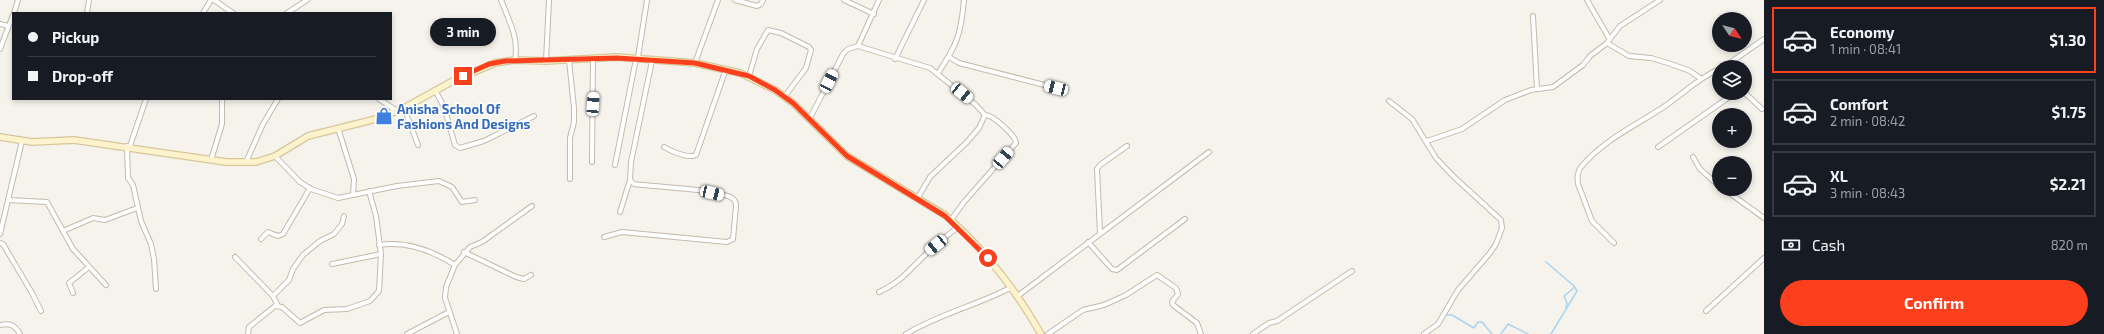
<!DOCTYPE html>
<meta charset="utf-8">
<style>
:root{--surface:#171b24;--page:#20242c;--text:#f1f3f6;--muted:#9ea1a6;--line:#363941;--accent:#fc3f1d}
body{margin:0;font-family:"Exo 2",sans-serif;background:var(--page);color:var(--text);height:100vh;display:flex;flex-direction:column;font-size:15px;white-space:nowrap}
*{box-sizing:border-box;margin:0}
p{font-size:13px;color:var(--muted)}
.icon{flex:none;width:22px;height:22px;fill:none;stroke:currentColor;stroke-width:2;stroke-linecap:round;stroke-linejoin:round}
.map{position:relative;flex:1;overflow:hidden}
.sheet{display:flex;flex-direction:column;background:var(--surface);width:340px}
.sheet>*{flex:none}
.hud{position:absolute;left:12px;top:12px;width:380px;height:88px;border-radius:0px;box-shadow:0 2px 6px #0003;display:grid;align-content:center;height:88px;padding:0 16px;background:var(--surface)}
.needle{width:26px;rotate:125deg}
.fabs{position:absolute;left:1712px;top:12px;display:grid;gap:8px}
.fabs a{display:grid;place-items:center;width:40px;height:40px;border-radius:50%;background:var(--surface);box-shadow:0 2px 6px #0003;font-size:20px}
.end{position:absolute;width:18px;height:18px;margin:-9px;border:5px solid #fc3f1d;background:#fff;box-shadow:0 0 0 2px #fff}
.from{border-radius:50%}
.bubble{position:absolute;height:28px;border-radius:14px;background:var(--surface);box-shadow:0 2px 6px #0003;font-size:13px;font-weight:700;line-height:28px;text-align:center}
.car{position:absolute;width:12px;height:24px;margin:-12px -6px;border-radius:5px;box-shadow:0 0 3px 1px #0007;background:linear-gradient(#fff 24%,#345 0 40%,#fff 0 76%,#345 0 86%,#fff 0)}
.hud b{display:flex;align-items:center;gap:14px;height:38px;font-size:15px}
.hud b+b{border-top:1px solid var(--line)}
.hud i{width:10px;height:10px;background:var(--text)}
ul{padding:7px 0 0;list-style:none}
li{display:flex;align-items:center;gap:12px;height:66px;margin:0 8px 6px;padding:0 8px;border:2px solid var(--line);border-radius:0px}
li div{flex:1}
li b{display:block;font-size:15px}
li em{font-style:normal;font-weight:700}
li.selected{border-color:var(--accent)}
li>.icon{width:36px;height:36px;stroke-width:1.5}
.pay{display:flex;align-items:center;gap:10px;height:44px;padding:0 16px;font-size:15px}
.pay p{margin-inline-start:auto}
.cta{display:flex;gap:8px;margin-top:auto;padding:8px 16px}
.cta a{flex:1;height:46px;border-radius:24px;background:var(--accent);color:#fff;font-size:16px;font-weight:700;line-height:46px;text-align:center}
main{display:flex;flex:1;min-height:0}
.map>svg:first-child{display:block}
</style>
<main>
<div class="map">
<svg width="1764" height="334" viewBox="0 0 1764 334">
<rect width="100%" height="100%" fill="#f6f3ec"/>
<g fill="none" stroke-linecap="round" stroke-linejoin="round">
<g stroke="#a9d4f2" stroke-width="1.5">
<polyline points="1546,262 1574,286 1574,288 1564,296 1567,303 1566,308"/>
<polyline points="1446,315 1452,315 1474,328 1478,322 1482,322 1492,334"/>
<polyline points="1501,334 1508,324 1528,334"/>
<polyline points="1551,334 1577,291 1574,286"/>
</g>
<g stroke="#c2bbae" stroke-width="6">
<g id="street">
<polyline points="214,0 233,13"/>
<path d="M501,0c8,21 18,37 14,60"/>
<polyline points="735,0 757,6 761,4 763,0"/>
<polyline points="844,0 874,14"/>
<polyline points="1587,0 1609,38"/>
<polyline points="14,13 18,0"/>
<polyline points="87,13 89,0"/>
<polyline points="203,13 211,0"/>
<polyline points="287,13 307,0"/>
<polyline points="1533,16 1537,89"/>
<polyline points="0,24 8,26"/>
<polyline points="1607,43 1629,56 1651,58 1671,64 1690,71 1700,78"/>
<polyline points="858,46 879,0"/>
<polyline points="0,49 13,15"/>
<polyline points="949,57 959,63 1056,88"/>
<polyline points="641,59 638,57 647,0"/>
<polyline points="895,59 924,0"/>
<polyline points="569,60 574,108 574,122 570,138 570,179"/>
<polyline points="546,61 549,0"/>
<polyline points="695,63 718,0"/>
<polyline points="1724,67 1764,39"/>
<path d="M938,73c19,-28 23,-39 26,-73"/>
<polyline points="749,76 757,49 768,30 781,33 809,47 811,50 806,68 785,96"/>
<polyline points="435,90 444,107 455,145 460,148 484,141 534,116"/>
<polyline points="1745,93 1762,109"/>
<polyline points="379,99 397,111"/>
<polyline points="1389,101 1412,119 1436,158 1453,176 1501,220 1502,228 1496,244 1490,253 1458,290 1438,324 1424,334"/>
<polyline points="404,108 418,145"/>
<polyline points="810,118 843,54 848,49 858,46 930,68 976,105 985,115 979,128 967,142 930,177 917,199"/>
<polyline points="338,128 354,179 353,195"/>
<polyline points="1427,141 1462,129 1505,100 1531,90 1553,87 1583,65 1590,56 1607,43 1620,26 1660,0"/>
<polyline points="127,146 128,178 133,185 141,221 151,244 154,259 156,289"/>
<polyline points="130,146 146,99"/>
<path d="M664,147c7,4 24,12 32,8l30,-86"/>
<polyline points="1658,147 1735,93"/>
<polyline points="275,156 300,182 311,189 338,198 397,186 439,181 452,187 462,202 475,200"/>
<polyline points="1693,157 1700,169 1719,186"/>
<polyline points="211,160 222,124 222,99"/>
<polyline points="246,162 263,124 278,99"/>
<polyline points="592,162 593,58"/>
<polyline points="615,165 636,59"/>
<polyline points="1724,189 1764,218"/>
<polyline points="8,200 47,202 73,249 106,285"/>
<polyline points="620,212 630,180"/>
<path d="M951,220l13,-18 52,-59c0,-7 -24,-29 -31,-28"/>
<polyline points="63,231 93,218 105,220 137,208"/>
<polyline points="1100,233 1097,169 1100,165 1127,146"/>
<polyline points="0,234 22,141"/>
<path d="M604,237l18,-5 105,10 6,-3 3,-33c0,-4 -1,-6 -4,-8 -14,-9 -78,-11 -98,-14l-4,-4 1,-18 21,-101"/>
<polyline points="261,239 268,232 278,236 283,234 310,188"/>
<polyline points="1088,242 1112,269 1117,270 1185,219"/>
<polyline points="0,243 3,244 32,293 41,311"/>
<path d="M1614,243l-22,-22 -14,-37c-1,-6 -1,-12 3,-17 23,-28 58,-43 87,-63 18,-13 31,-26 51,-35"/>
<path d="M379,245c27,-4 54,6 76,20"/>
<polyline points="464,252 516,277 524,279 531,275"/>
<polyline points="235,257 273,296 278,306"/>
<polyline points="332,264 381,254"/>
<path d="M879,292c23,-11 28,-20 46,-37 10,-11 22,-19 33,-28"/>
<polyline points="73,293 69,283 89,267"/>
<polyline points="1019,295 1209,152"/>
<polyline points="273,296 289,280 293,269 303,255 320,241 334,234 342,224 344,216"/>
<polyline points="1706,311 1764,258"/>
<path d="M0,325c10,-2 15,0 20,9"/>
<polyline points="248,334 249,327 275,306 282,307 300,323 324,310 347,309 370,301 379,291 381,254 376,216 369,191"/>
<polyline points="407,334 449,312"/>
<polyline points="457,334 445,298 446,287 455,265 470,247 482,242 532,206"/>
<path d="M906,334c33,-20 72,-29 106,-47"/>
<polyline points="1048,334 1083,310 1104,305 1126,295 1157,275 1176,288 1178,294 1172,302 1173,305 1197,323 1201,334"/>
<polyline points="1253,334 1269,323 1277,321 1352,271"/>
</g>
</g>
<g stroke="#d6c79b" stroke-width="8">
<path id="secondary" d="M0,137l32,5 42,-2 152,22h30l19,-6 33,-20 72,-18 24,-10 47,-26 44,-19 20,-3 31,1 71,-4 78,6 45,10 35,17 18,13 54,53 98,59c40,34 70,74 96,119"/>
</g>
<use href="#street" stroke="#fff" stroke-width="4"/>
<use href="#secondary" stroke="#fff3cd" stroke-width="5.5"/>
</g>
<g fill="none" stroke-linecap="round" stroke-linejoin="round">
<polyline stroke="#fc3f1d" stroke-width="5" points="463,76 489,64 505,61 617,58 695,63 749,76 775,90 793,103 847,156 945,216 988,258"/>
</g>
<defs>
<g id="shop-bare" transform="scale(1.38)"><path d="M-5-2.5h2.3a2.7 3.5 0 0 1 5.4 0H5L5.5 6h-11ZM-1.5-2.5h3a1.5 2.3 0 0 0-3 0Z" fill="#3f7fe0" stroke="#fff" stroke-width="2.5" paint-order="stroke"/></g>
</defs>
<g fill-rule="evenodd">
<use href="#shop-bare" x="384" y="116"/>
</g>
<g text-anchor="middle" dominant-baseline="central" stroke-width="3" stroke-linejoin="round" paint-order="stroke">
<g font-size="13" font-weight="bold" fill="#366cbe" stroke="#fff" text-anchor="start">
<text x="397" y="109">Anisha School Of<tspan x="397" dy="15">Fashions And Designs</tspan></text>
</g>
</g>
</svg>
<div class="fabs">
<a><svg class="needle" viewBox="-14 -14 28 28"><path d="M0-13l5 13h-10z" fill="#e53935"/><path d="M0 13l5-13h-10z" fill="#9ea1a6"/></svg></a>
<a><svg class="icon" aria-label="layers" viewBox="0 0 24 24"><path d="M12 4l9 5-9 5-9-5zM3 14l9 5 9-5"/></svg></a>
<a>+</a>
<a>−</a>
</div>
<i class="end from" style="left:988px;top:258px"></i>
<i class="end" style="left:463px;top:76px"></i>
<div class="bubble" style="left:430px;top:18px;width:66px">3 min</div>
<i class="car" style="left:829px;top:81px;rotate:27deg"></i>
<i class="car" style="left:1056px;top:88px;rotate:284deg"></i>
<i class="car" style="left:962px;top:93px;rotate:129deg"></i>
<i class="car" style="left:593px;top:104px;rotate:4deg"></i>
<i class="car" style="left:1003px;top:158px;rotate:40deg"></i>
<i class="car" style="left:712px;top:193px;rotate:103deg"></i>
<i class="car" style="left:936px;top:245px;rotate:231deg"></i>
<div class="hud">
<b><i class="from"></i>Pickup</b>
<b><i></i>Drop-off</b>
</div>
</div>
<section class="sheet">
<ul>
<li class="selected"><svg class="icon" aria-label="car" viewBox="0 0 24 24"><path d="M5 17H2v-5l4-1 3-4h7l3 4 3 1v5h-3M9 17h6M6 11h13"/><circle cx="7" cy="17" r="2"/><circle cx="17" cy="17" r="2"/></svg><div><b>Economy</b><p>1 min · 08:41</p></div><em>$1.30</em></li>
<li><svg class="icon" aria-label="car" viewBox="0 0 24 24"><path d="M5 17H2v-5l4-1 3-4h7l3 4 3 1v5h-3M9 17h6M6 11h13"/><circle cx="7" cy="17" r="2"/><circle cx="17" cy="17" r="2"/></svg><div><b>Comfort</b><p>2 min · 08:42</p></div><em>$1.75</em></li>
<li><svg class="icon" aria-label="car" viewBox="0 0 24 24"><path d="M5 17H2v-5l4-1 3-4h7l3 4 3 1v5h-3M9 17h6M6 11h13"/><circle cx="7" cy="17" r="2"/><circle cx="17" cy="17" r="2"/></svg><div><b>XL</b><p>3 min · 08:43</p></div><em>$2.21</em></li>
</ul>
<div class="pay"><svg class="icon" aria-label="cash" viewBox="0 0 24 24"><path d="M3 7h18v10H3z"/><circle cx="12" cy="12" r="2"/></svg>Cash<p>820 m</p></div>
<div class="cta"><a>Confirm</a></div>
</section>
</main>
